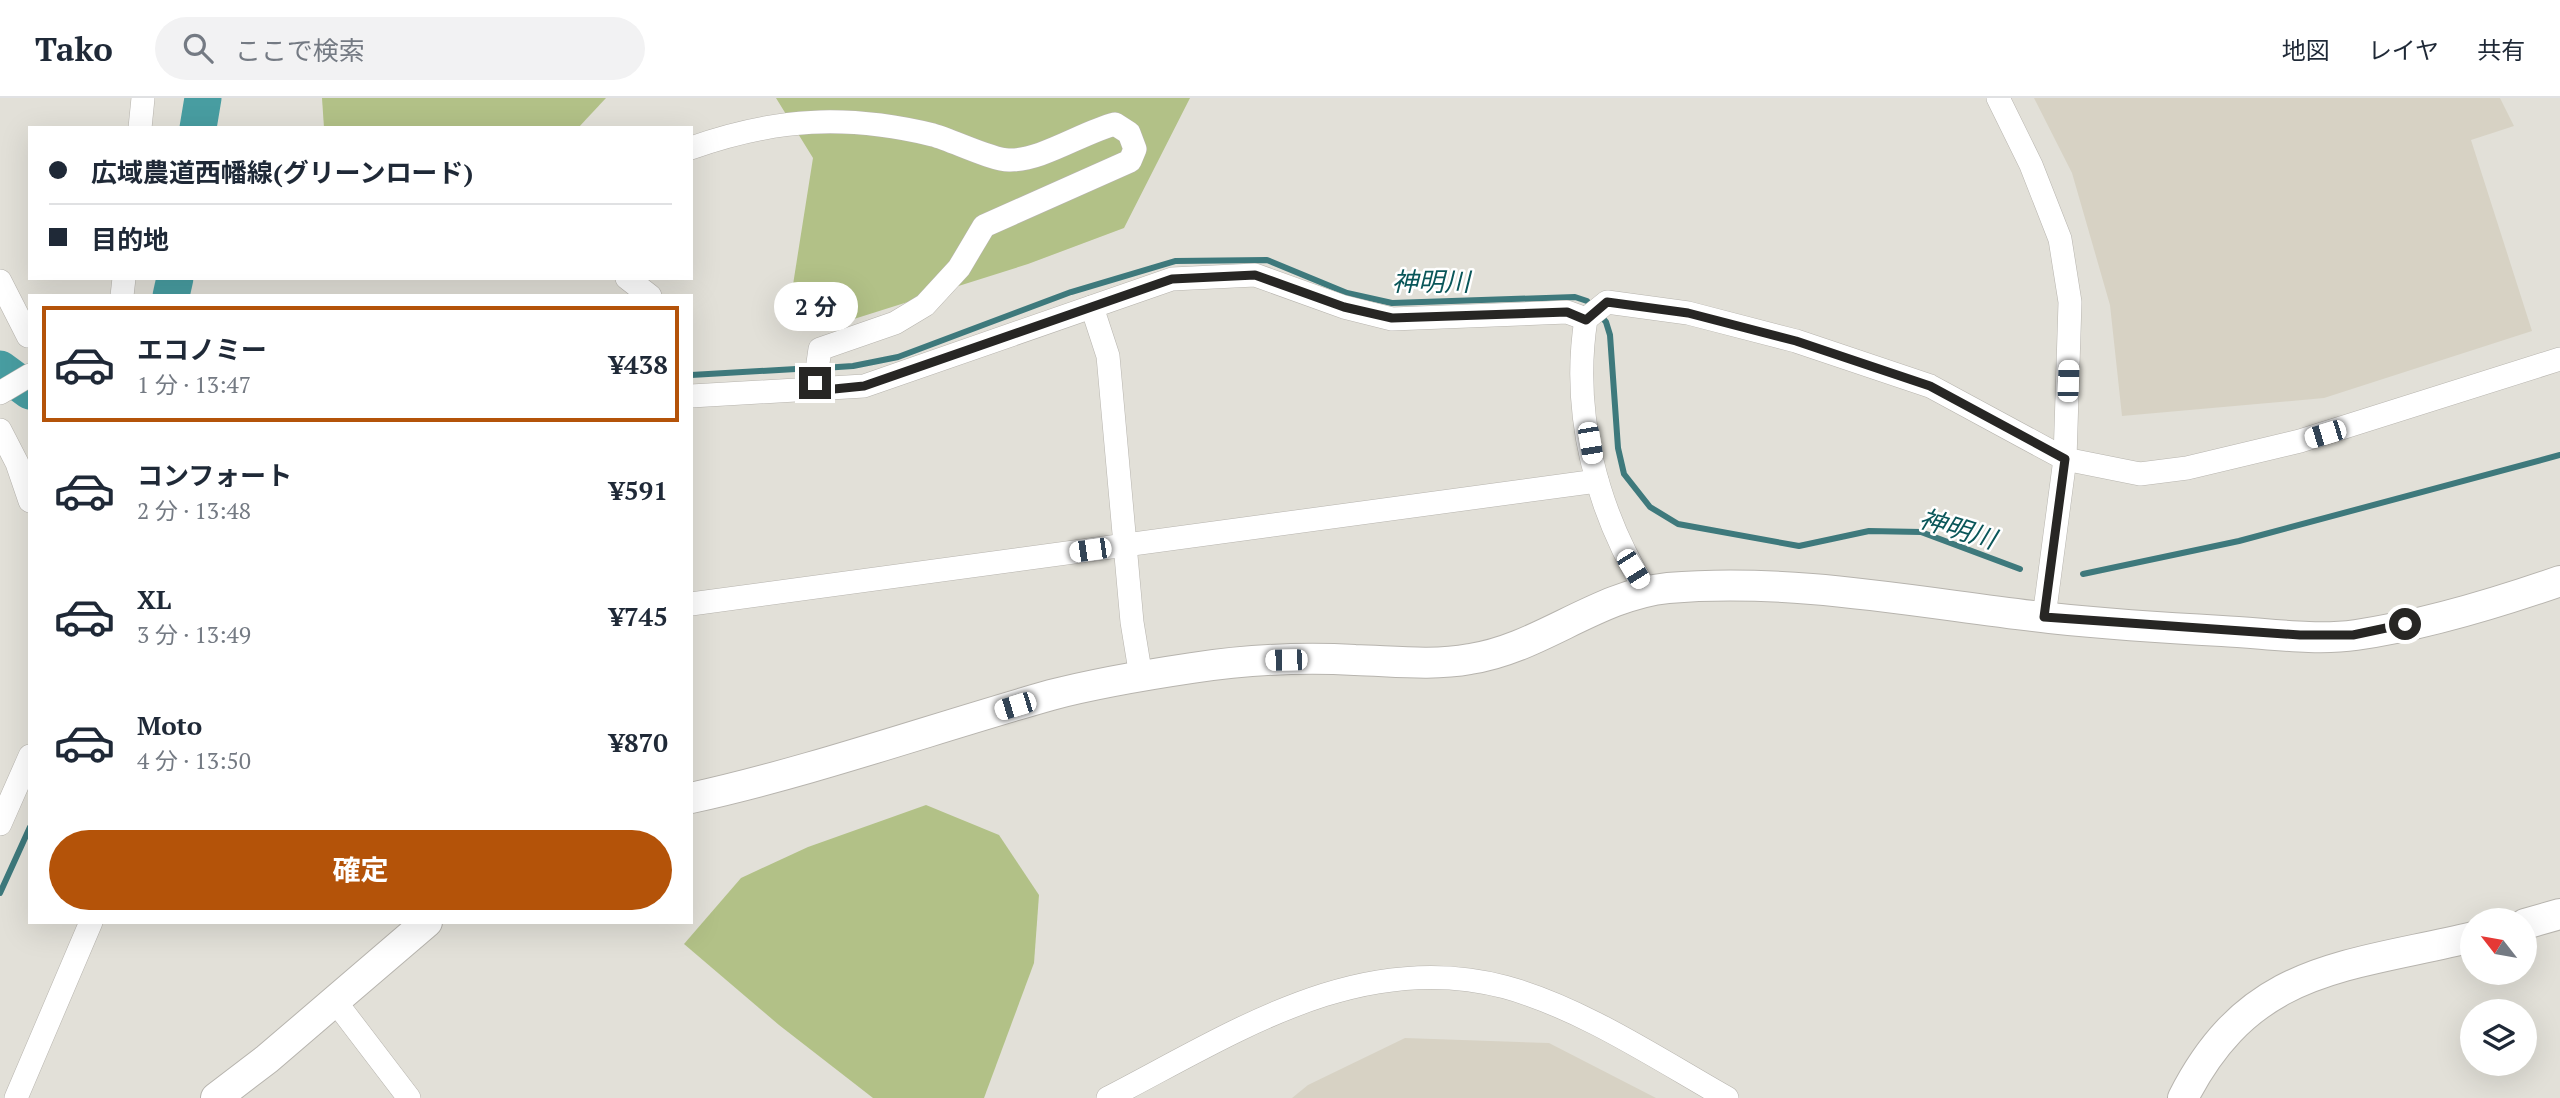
<!DOCTYPE html>
<html lang="ja">
<meta charset="utf-8">
<style>
:root{--surface:#fff;--page:#f2f2f3;--text:#1f2937;--muted:#747a83;--line:#e0e1e3;--accent:#b45309}
body{margin:0;font-family:"PT Serif","Noto Sans JP",serif;background:var(--page);color:var(--text);height:100vh;display:flex;flex-direction:column;font-size:26px;white-space:nowrap}
*{box-sizing:border-box;margin:0}
p{font-size:23px;color:var(--muted)}
.icon{flex:none;width:38px;height:38px;fill:none;stroke:currentColor;stroke-width:2;stroke-linecap:round;stroke-linejoin:round}
.map{position:relative;flex:1;overflow:hidden}
.side{position:absolute;left:28px;top:196px;width:665px;height:630px;display:flex;flex-direction:column;background:var(--surface);border-radius:0px;box-shadow:0 7px 28px #0002}
.side>*{flex:none}
.hud{position:absolute;left:28px;top:28px;width:665px;height:154px;border-radius:0px;box-shadow:0 7px 28px #0002;display:grid;align-content:center;height:154px;padding:0 21px;background:var(--surface)}
.needle{width:46px;rotate:301deg}
.buttons{position:absolute;left:2460px;top:810px;display:grid;gap:14px}
.buttons a{display:grid;place-items:center;width:77px;height:77px;border-radius:50%;background:var(--surface);box-shadow:0 7px 28px #0002;font-size:35px}
.end{position:absolute;width:32px;height:32px;margin:-16px;border:9px solid #272624;background:#fff;box-shadow:0 0 0 4px #fff}
.from{border-radius:50%}
.bubble{position:absolute;height:49px;border-radius:24px;background:var(--surface);box-shadow:0 7px 28px #0002;font-size:23px;font-weight:700;line-height:49px;text-align:center}
.car{position:absolute;width:21px;height:42px;margin:-21px -10px;border-radius:9px;box-shadow:0 0 5px 2px #0007;background:linear-gradient(#fff 24%,#345 0 40%,#fff 0 76%,#345 0 86%,#fff 0)}
.hud b{display:flex;align-items:center;gap:24px;height:66px;font-size:26px}
.hud b+b{border-top:2px solid var(--line)}
.hud i{width:18px;height:18px;background:var(--text)}
ul{padding:12px 0 0;list-style:none}
li{display:flex;align-items:center;gap:21px;height:116px;margin:0 14px 10px;padding:0 7px;border:4px solid transparent;border-radius:0px}
li div{flex:1}
li b{display:block;font-size:26px}
li em{font-style:normal;font-weight:700}
li.active{border-color:var(--accent)}
li>.icon{width:63px;height:63px;stroke-width:1.5}
.button{display:flex;gap:14px;margin-top:auto;padding:14px 21px}
.button a{flex:1;height:80px;border-radius:42px;background:var(--accent);color:#fff;font-size:28px;font-weight:700;line-height:80px;text-align:center}
header{display:flex;align-items:center;gap:42px;box-sizing:border-box;height:98px;padding:0 35px;background:var(--surface);border-bottom:2px solid var(--line)}
header strong{font-size:33px}
nav{display:flex;gap:38px;margin-inline-start:auto;font-size:24px}
.search{width:490px;height:63px;background:var(--page);display:flex;align-items:center;gap:18px;box-sizing:border-box;padding:0 24px;border-radius:38px;color:var(--muted);font-size:26px}
.map>svg:first-child{display:block}
</style>
<header>
<strong>Tako</strong>
<div class="search"><svg class="icon" aria-label="search" viewBox="0 0 24 24"><circle cx="10" cy="10" r="6"/><path d="M15 15l6 6"/></svg>ここで検索</div>
<nav><a>地図</a><a>レイヤ</a><a>共有</a></nav>
</header>
<div class="map">
<svg width="2560" height="1000" viewBox="0 0 2560 1000">
<rect width="100%" height="100%" fill="#e2e0d8"/>
<g fill="#d7d2c4">
<polygon points="2034,0 2500,0 2514,28 2471,42 2532,233 2324,300 2122,318 2110,207 2072,75"/>
<polygon points="1405,940 1549,945 1656,1000 1292,1000 1308,987"/>
</g>
<g fill="#b2c187">
<polygon points="322,0 606,0 578,30 324,30"/>
<polygon points="776,0 1190,0 1124,130 1028,166 838,226 792,193 813,60"/>
<polygon points="926,707 999,737 1039,797 1034,865 984,1000 873,1000 779,927 684,846 741,780 808,749"/>
</g>
<g fill="none" stroke-linecap="round" stroke-linejoin="round">
<g stroke="#3e797c" stroke-width="6">
<polyline points="1600,217 1606,224 1610,237 1618,350 1624,376 1650,409 1678,426 1799,448 1869,433 1921,434 2020,471"/>
<polyline points="823,270 853,268 898,259 1071,194 1175,163 1267,162 1347,195 1392,205 1575,199 1587,203 1593,209"/>
<polyline points="691,277 813,270"/>
<polyline points="2083,476 2239,443 2560,357"/>
<polyline points="0,795 30,729"/>
</g>
<g stroke="#489da1" stroke-width="37">
<polyline points="198,30 203,0"/>
<polyline points="171,198 175,180"/>
<polyline points="0,271 30,293"/>
</g>
<g stroke="#b7b4ae" stroke-width="24">
<g id="minor">
<polyline points="1998,0 2031,67 2060,141 2070,204 2065,361 2044,519"/>
<polyline points="140,30 143,0"/>
<path d="M691,50c85,-30 155,-34 242,-13 21,6 59,25 76,25 32,1 74,-28 106,-36l14,9 6,16 -5,12 -146,65 -25,42 -34,37 -30,18 -75,26 -6,42"/>
<polyline points="627,180 650,198"/>
<polyline points="0,183 28,238"/>
<polyline points="122,198 124,180"/>
<polyline points="1092,209 1108,258 1132,524 1141,579"/>
<polyline points="0,295 30,277"/>
<polyline points="691,298 864,288 1172,181 1255,177 1344,209 1392,221 1567,214 1586,221"/>
<polyline points="0,332 17,365 30,403"/>
<path d="M1647,494c-50,-80 -76,-178 -61,-273l21,-17 81,11 108,28 134,45 135,73 75,15 47,-6 113,-27 260,-82"/>
<polyline points="691,506 1597,383"/>
<polyline points="0,726 30,658"/>
<polyline points="335,903 409,1000"/>
<polyline points="16,1000 91,824"/>
<path d="M1108,1000c124,-64 251,-150 397,-111 77,21 153,72 222,111"/>
</g>
</g>
<g stroke="#b7b4ae" stroke-width="32">
<g id="tertiary">
<path d="M691,700c122,-27 240,-69 360,-103 46,-12 94,-20 141,-27 53,-8 110,-11 163,-8 38,1 77,6 115,-1 69,-10 127,-64 198,-71 128,-11 256,16 382,30 57,6 115,10 172,13 43,2 91,10 134,4 69,-10 138,-31 204,-54"/>
<polyline points="2525,826 2560,816"/>
<polyline points="216,1000 267,961 427,824"/>
<path d="M2183,1000c67,-132 160,-130 290,-161"/>
</g>
</g>
<use href="#minor" stroke="#fff" stroke-width="23"/>
<use href="#tertiary" stroke="#fff" stroke-width="30"/>
</g>
<g fill="none" stroke-linecap="round" stroke-linejoin="round">
<polyline stroke="#272624" stroke-width="9" points="815,285 814,293 864,288 1172,181 1255,177 1344,209 1392,220 1567,214 1586,222 1607,204 1688,215 1796,243 1930,288 2065,361 2044,519 2300,537 2353,537 2405,526"/>
</g>
<g text-anchor="middle" dominant-baseline="central" stroke-width="5" stroke-linejoin="round" paint-order="stroke">
<g font-size="26" font-style="italic" fill="#095659" stroke="#fff">
<text x="1431" y="183">神明川</text>
<text transform="translate(1958 430) rotate(17)">神明川</text>
</g>
</g>
</svg>
<div class="buttons">
<a><svg class="needle" viewBox="-14 -14 28 28"><path d="M0-13l5 13h-10z" fill="#e53935"/><path d="M0 13l5-13h-10z" fill="#747a83"/></svg></a>
<a><svg class="icon" aria-label="layers" viewBox="0 0 24 24"><path d="M12 4l9 5-9 5-9-5zM3 14l9 5 9-5"/></svg></a>
</div>
<i class="end from" style="left:2405px;top:526px"></i>
<i class="end" style="left:815px;top:285px"></i>
<div class="bubble" style="left:774px;top:184px;width:84px">2 分</div>
<i class="car" style="left:2068px;top:283px;rotate:2deg"></i>
<i class="car" style="left:2325px;top:336px;rotate:253deg"></i>
<i class="car" style="left:1590px;top:345px;rotate:170deg"></i>
<i class="car" style="left:1090px;top:452px;rotate:262deg"></i>
<i class="car" style="left:1633px;top:471px;rotate:148deg"></i>
<i class="car" style="left:1286px;top:562px;rotate:269deg"></i>
<i class="car" style="left:1015px;top:608px;rotate:253deg"></i>
<div class="hud">
<b><i class="from"></i>広域農道西幡線(グリーンロード)</b>
<b><i></i>目的地</b>
</div>
<section class="side">
<ul>
<li class="active"><svg class="icon" aria-label="car" viewBox="0 0 24 24"><path d="M5 17H2v-5l4-1 3-4h7l3 4 3 1v5h-3M9 17h6M6 11h13"/><circle cx="7" cy="17" r="2"/><circle cx="17" cy="17" r="2"/></svg><div><b>エコノミー</b><p>1 分 · 13:47</p></div><em>¥438</em></li>
<li><svg class="icon" aria-label="car" viewBox="0 0 24 24"><path d="M5 17H2v-5l4-1 3-4h7l3 4 3 1v5h-3M9 17h6M6 11h13"/><circle cx="7" cy="17" r="2"/><circle cx="17" cy="17" r="2"/></svg><div><b>コンフォート</b><p>2 分 · 13:48</p></div><em>¥591</em></li>
<li><svg class="icon" aria-label="car" viewBox="0 0 24 24"><path d="M5 17H2v-5l4-1 3-4h7l3 4 3 1v5h-3M9 17h6M6 11h13"/><circle cx="7" cy="17" r="2"/><circle cx="17" cy="17" r="2"/></svg><div><b>XL</b><p>3 分 · 13:49</p></div><em>¥745</em></li>
<li><svg class="icon" aria-label="car" viewBox="0 0 24 24"><path d="M5 17H2v-5l4-1 3-4h7l3 4 3 1v5h-3M9 17h6M6 11h13"/><circle cx="7" cy="17" r="2"/><circle cx="17" cy="17" r="2"/></svg><div><b>Moto</b><p>4 分 · 13:50</p></div><em>¥870</em></li>
</ul>
<div class="button"><a>確定</a></div>
</section>
</div>
